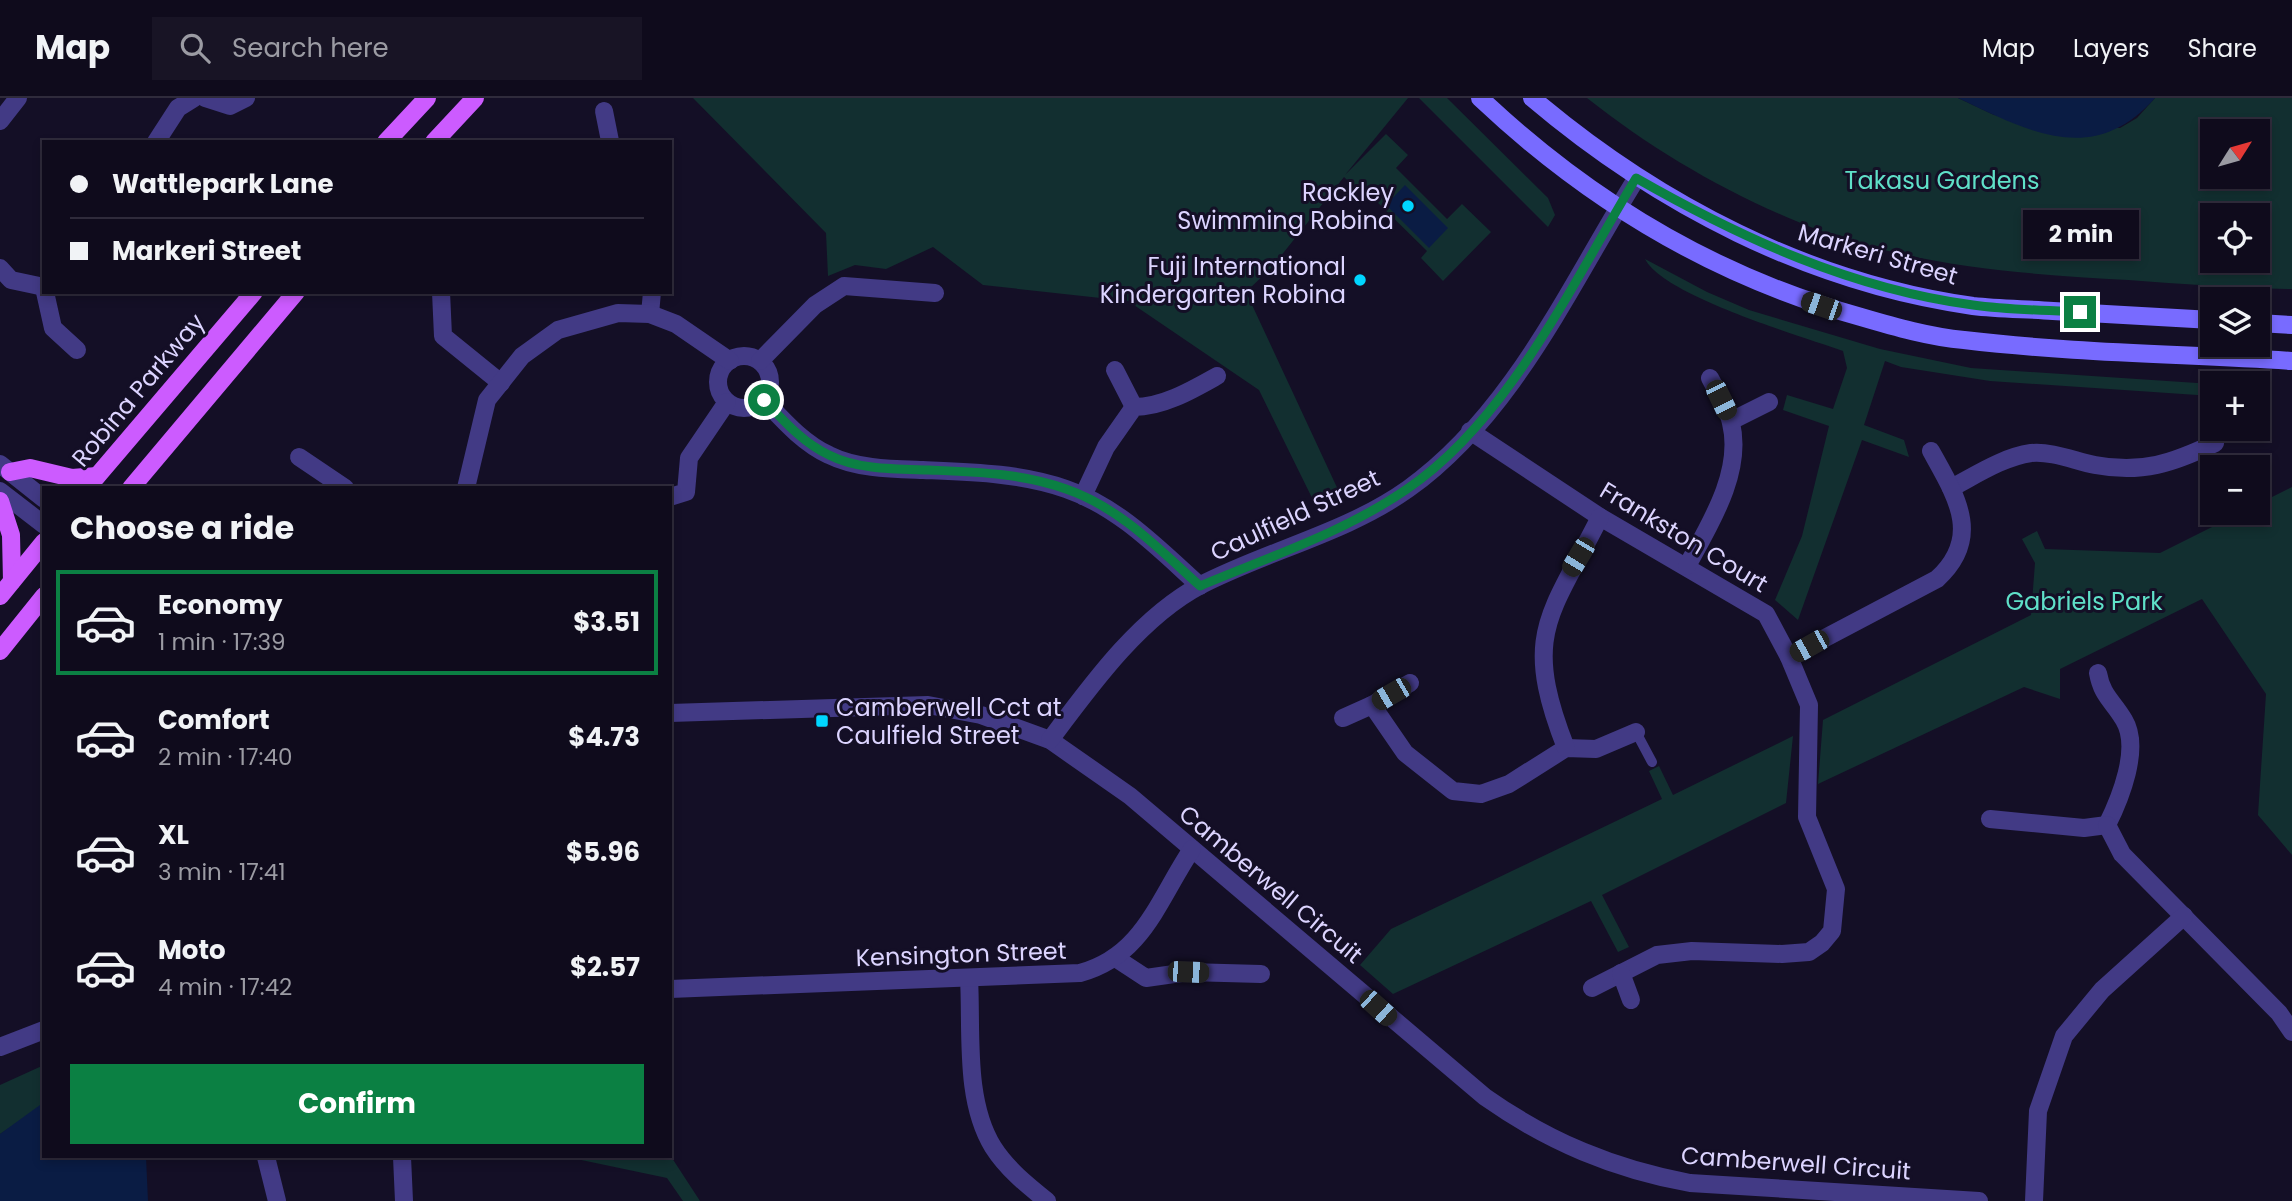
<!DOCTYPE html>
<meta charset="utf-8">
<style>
:root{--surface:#0f0b1c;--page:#181425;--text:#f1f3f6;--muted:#9b9ba3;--line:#2f2b3b;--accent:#0b8043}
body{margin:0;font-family:Poppins,sans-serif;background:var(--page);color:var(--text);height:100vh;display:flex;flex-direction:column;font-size:26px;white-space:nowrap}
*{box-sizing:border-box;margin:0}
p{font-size:23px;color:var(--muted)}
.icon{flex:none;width:38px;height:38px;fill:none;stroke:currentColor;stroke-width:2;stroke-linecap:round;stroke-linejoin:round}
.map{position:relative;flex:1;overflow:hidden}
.details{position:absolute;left:42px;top:388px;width:630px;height:672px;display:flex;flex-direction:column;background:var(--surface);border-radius:0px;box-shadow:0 4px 10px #0003,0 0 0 2px var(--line)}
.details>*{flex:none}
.top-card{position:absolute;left:42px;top:42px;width:630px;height:154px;border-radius:0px;box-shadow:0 4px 10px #0003,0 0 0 2px var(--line);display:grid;align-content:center;height:154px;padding:0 28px;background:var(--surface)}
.needle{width:46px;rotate:53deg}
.controls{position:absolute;left:2200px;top:21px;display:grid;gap:14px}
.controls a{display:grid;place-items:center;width:70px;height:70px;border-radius:0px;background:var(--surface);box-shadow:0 4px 10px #0003,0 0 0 2px var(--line);font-size:35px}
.end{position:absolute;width:32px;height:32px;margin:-16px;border:9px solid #0b8043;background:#fff;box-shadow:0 0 0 4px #fff}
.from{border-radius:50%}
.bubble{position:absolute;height:49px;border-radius:0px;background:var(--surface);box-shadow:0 4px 10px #0003,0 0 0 2px var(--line);font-size:23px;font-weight:700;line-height:49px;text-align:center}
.car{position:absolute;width:21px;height:42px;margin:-21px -10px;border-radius:9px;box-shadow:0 0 5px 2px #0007;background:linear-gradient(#222 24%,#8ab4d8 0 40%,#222 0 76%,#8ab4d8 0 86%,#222 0)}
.top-card b{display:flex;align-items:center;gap:24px;height:66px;font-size:26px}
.top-card b+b{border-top:2px solid var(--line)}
.top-card i{width:18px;height:18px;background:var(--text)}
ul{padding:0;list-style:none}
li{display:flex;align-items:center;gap:21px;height:105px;margin:0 14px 10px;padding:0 14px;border:4px solid transparent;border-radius:0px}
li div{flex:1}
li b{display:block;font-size:26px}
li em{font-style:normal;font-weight:700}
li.selected{border-color:var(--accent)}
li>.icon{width:63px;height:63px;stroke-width:1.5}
h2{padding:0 28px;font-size:32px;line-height:84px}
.primary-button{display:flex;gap:14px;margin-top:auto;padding:14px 28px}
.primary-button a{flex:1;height:80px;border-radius:0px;background:var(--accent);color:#fff;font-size:28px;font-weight:700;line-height:80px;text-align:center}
header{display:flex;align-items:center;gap:42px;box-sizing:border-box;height:98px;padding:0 35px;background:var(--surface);border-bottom:2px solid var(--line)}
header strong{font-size:33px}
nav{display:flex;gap:38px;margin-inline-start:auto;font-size:24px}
.search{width:490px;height:63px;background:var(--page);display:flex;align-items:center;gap:18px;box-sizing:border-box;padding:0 24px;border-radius:0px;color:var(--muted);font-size:26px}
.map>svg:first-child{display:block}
</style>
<header>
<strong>Map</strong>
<div class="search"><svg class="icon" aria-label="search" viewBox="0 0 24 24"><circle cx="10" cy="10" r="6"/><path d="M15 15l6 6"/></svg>Search here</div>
<nav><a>Map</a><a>Layers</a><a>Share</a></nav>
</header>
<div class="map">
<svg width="2292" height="1103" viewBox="0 0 2292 1103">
<rect width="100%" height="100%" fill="#140f26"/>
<g fill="#122f30" fill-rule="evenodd">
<polygon points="693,0 1408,0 1345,77 1386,36 1408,57 1396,70 1447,121 1462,106 1491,134 1443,183 1421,160 1427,153 1372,99 1368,102 1344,79 1272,169 1246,194 1340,396 1316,408 1259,292 1128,203 983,187 933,149 886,171 855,167 828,178 826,135"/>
<polygon points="1419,0 1447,0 1548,100 1555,117 1548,129"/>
<path d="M1587,0h371l36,17 126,13 17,-10 18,-20h137v191c-55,-1 -109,-5 -164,-9 -112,-6 -228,-15 -332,-59 -75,-31 -146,-73 -209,-123zM2212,33h46v46h-46zM2212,117h46v46h-46z"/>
<path d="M1645,161l62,33 42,18 131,39 91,19 241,16v12l-222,-15 -89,-14 -16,-6 -21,64 40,15 5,17 -47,-17 -64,180 -23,-20 27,-64 27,-110 -46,-16 4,-15 46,14 14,-41 -4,-17c-42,-15 -179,-55 -198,-92z"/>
<polygon points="2292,389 2292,757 2258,717 2266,596 2202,501 2060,571 2060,601 2024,589 1818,686 1823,622 2031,517 2035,465 2022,441 2037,433 2045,451 2160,455 2240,415 2258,415 2258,406"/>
<polygon points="1793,638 1786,705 1602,797 1629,849 1618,854 1591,803 1393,896 1360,867 1391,831 1662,701 1649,673 1659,668 1673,697"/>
<polygon points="44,967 44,1007 0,1036 0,987"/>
<polygon points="670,1057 700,1103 683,1103 667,1080 567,1059"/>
</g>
<g fill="#0a1c44">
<path d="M1958,0h197c-62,70 -127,33 -197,0z"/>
<polygon points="1405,87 1448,130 1429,150 1386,107"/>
<polygon points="40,1007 44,1007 44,1059 146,1059 148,1103 0,1103 0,1036"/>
</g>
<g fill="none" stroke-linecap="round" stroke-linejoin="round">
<polyline stroke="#423a85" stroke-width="10" points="1636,634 1652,664"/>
<g stroke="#423a85" stroke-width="18">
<polyline points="205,0 230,8 246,0"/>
<polyline points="604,13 610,43"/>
<polyline points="0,23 18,0"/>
<polyline points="156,44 178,10 194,0"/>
<polyline points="0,170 11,182 44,189"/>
<polyline points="45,194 53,230 77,252"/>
<polyline points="441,194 443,238 501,285"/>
<polyline points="650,216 652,194"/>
<circle cx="744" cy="284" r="26"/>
<polyline points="760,263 815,207 844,188 935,195"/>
<polyline points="1115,272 1134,309"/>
<path d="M764,302c19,20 39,43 65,55 28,14 64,14 94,15 48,2 97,3 143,19 53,18 93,60 134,97"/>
<polyline points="1731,323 1769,304"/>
<polyline points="1470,333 1600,419 1766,516 1789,559 1809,607 1807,719 1836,791 1832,833 1822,845 1809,854 1782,856 1692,853 1657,857 1592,890"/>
<polyline points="299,359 345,390"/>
<polyline points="0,366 44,401"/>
<polyline points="466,390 487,302 522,258 558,232 618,215 650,216 676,226 730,263"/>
<path d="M1951,390c25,-13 52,-31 80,-35 21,-2 44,8 64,12 47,9 78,-2 120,-22"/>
<polyline points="0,393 44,427"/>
<path d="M1083,398l23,-49 28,-40c29,0 58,-17 83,-31"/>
<polyline points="670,399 686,394 689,360 727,304"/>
<path d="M1687,468c23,-42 56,-94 44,-143 -3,-15 -14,-31 -21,-45"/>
<path d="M1789,559l148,-78c46,-42 19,-83 -6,-128"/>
<path d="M2098,575c4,23 15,28 26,47 17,28 -4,79 -17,105"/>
<polyline points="1372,607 1405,655 1453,693 1481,696 1509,686 1566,650 1596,651 1636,634"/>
<path d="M670,615l258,-8 53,10 69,25 80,56 355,301c64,45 129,72 205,86l289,18"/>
<polyline points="1343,620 1372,607 1410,585"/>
<path d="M1050,642c41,-55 90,-123 151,-155 68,-35 145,-52 207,-96 105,-75 162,-204 228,-310"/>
<path d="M1566,650c-45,-115 -16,-131 34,-231"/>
<polyline points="1990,721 2084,730 2107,727"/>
<polyline points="2107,727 2122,756 2279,915 2292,934"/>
<polyline points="1117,861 1146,880 1188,874 1261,876"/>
<polyline points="1621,875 1631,902"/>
<path d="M969,880c3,53 -5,122 24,169 14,22 34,38 54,54"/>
<path d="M670,891l410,-16c63,-17 78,-73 112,-124"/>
<polyline points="0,949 44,932"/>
<polyline points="266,1059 277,1103"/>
<polyline points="402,1059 404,1103"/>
<polyline points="2034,1103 2038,1013 2064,938 2102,892 2184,818"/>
</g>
<g stroke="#786bff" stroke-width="18">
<path d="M1480,0c109,103 236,179 381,219 34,10 69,20 103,23 109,13 219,14 328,21"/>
<path d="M1532,0c125,106 277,185 441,208 26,3 54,3 80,5 53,3 106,6 159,9"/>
<polyline points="2258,225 2292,227"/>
</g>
<g stroke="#cc5bff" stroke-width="18">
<polyline points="386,44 427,0"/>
<polyline points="434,44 475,0"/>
<polyline points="10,374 30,370 72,380 97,378"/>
<polyline points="87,390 254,194"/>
<polyline points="131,390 296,194"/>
<polyline points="0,403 11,437 12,483"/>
<polyline points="0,498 44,444"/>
<polyline points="0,553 44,498"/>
</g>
</g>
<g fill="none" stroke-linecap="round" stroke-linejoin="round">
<path stroke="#0b8043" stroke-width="9" d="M764,302c19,20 39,43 65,55 29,15 68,14 100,15 46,2 93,3 137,19 53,18 93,60 134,97 69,-29 145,-54 207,-97 102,-69 166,-207 229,-311 105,60 216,111 337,127 35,5 71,5 107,7"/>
</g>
<g fill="#00d6ff" stroke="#140f26" stroke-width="2.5">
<circle cx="1408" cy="108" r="7"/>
<circle cx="1360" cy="182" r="7"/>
<rect x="815" y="616" width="14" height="14" rx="3.5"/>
</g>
<g text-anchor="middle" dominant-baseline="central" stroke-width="6" stroke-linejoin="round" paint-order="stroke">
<g font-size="24" fill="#5fe0c8" stroke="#140f26">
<text x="1942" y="82">Takasu Gardens</text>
<text x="2084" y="503">Gabriels Park</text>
</g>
<g font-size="24" fill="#dcd4ff" stroke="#140f26" text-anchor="end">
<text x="1394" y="94">Rackley<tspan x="1394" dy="28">Swimming Robina</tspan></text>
<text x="1346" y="168">Fuji International<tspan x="1346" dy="28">Kindergarten Robina</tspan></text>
<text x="836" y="609" text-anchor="start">Camberwell Cct at<tspan x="836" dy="28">Caulfield Street</tspan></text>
</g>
<g font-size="24" fill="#dcd4ff" stroke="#140f26">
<text transform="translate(1878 156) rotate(16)">Markeri Street</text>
<text transform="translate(138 292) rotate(-50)">Robina Parkway</text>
<text transform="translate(1295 417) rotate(-25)">Caulfield Street</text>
<text transform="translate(1684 439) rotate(31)">Frankston Court</text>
<text transform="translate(1271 786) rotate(40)">Camberwell Circuit</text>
<text transform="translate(961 856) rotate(-2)">Kensington Street</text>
<text transform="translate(1796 1065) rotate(4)">Camberwell Circuit</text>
</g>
</g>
</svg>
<div class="controls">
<a><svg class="needle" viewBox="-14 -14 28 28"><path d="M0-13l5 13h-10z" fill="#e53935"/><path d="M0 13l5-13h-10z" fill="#9b9ba3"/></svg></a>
<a><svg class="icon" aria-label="locate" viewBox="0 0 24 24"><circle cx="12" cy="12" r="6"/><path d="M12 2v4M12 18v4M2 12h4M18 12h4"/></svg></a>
<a><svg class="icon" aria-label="layers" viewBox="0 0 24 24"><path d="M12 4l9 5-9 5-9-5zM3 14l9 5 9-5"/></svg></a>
<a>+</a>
<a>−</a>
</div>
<i class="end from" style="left:764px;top:302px"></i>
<i class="end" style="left:2080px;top:214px"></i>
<div class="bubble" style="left:2023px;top:112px;width:116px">2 min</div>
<i class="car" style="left:1821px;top:208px;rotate:289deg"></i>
<i class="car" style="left:1721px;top:302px;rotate:154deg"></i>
<i class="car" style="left:1578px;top:459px;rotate:211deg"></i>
<i class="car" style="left:1809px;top:548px;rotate:241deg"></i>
<i class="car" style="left:1391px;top:596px;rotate:240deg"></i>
<i class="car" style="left:1188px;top:874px;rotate:92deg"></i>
<i class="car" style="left:1378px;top:910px;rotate:132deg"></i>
<div class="top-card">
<b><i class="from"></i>Wattlepark Lane</b>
<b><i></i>Markeri Street</b>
</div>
<section class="details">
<h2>Choose a ride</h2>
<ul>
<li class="selected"><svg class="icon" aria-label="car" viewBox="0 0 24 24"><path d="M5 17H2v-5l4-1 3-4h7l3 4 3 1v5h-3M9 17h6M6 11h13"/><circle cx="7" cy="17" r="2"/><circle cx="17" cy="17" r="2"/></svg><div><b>Economy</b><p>1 min · 17:39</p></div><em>$3.51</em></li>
<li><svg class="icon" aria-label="car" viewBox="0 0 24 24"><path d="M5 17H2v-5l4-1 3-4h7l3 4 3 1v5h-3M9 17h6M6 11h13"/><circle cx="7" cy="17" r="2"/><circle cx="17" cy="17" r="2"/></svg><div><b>Comfort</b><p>2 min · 17:40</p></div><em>$4.73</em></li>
<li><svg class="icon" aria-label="car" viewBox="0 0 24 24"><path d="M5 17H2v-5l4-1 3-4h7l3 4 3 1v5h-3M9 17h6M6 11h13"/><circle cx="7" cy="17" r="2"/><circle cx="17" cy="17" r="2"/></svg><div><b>XL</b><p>3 min · 17:41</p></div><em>$5.96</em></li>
<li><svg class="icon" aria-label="car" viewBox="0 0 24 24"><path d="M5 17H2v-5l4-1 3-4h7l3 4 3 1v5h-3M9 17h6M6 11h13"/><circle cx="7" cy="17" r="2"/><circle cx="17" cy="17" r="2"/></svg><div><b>Moto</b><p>4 min · 17:42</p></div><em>$2.57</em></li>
</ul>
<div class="primary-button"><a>Confirm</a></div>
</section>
</div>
